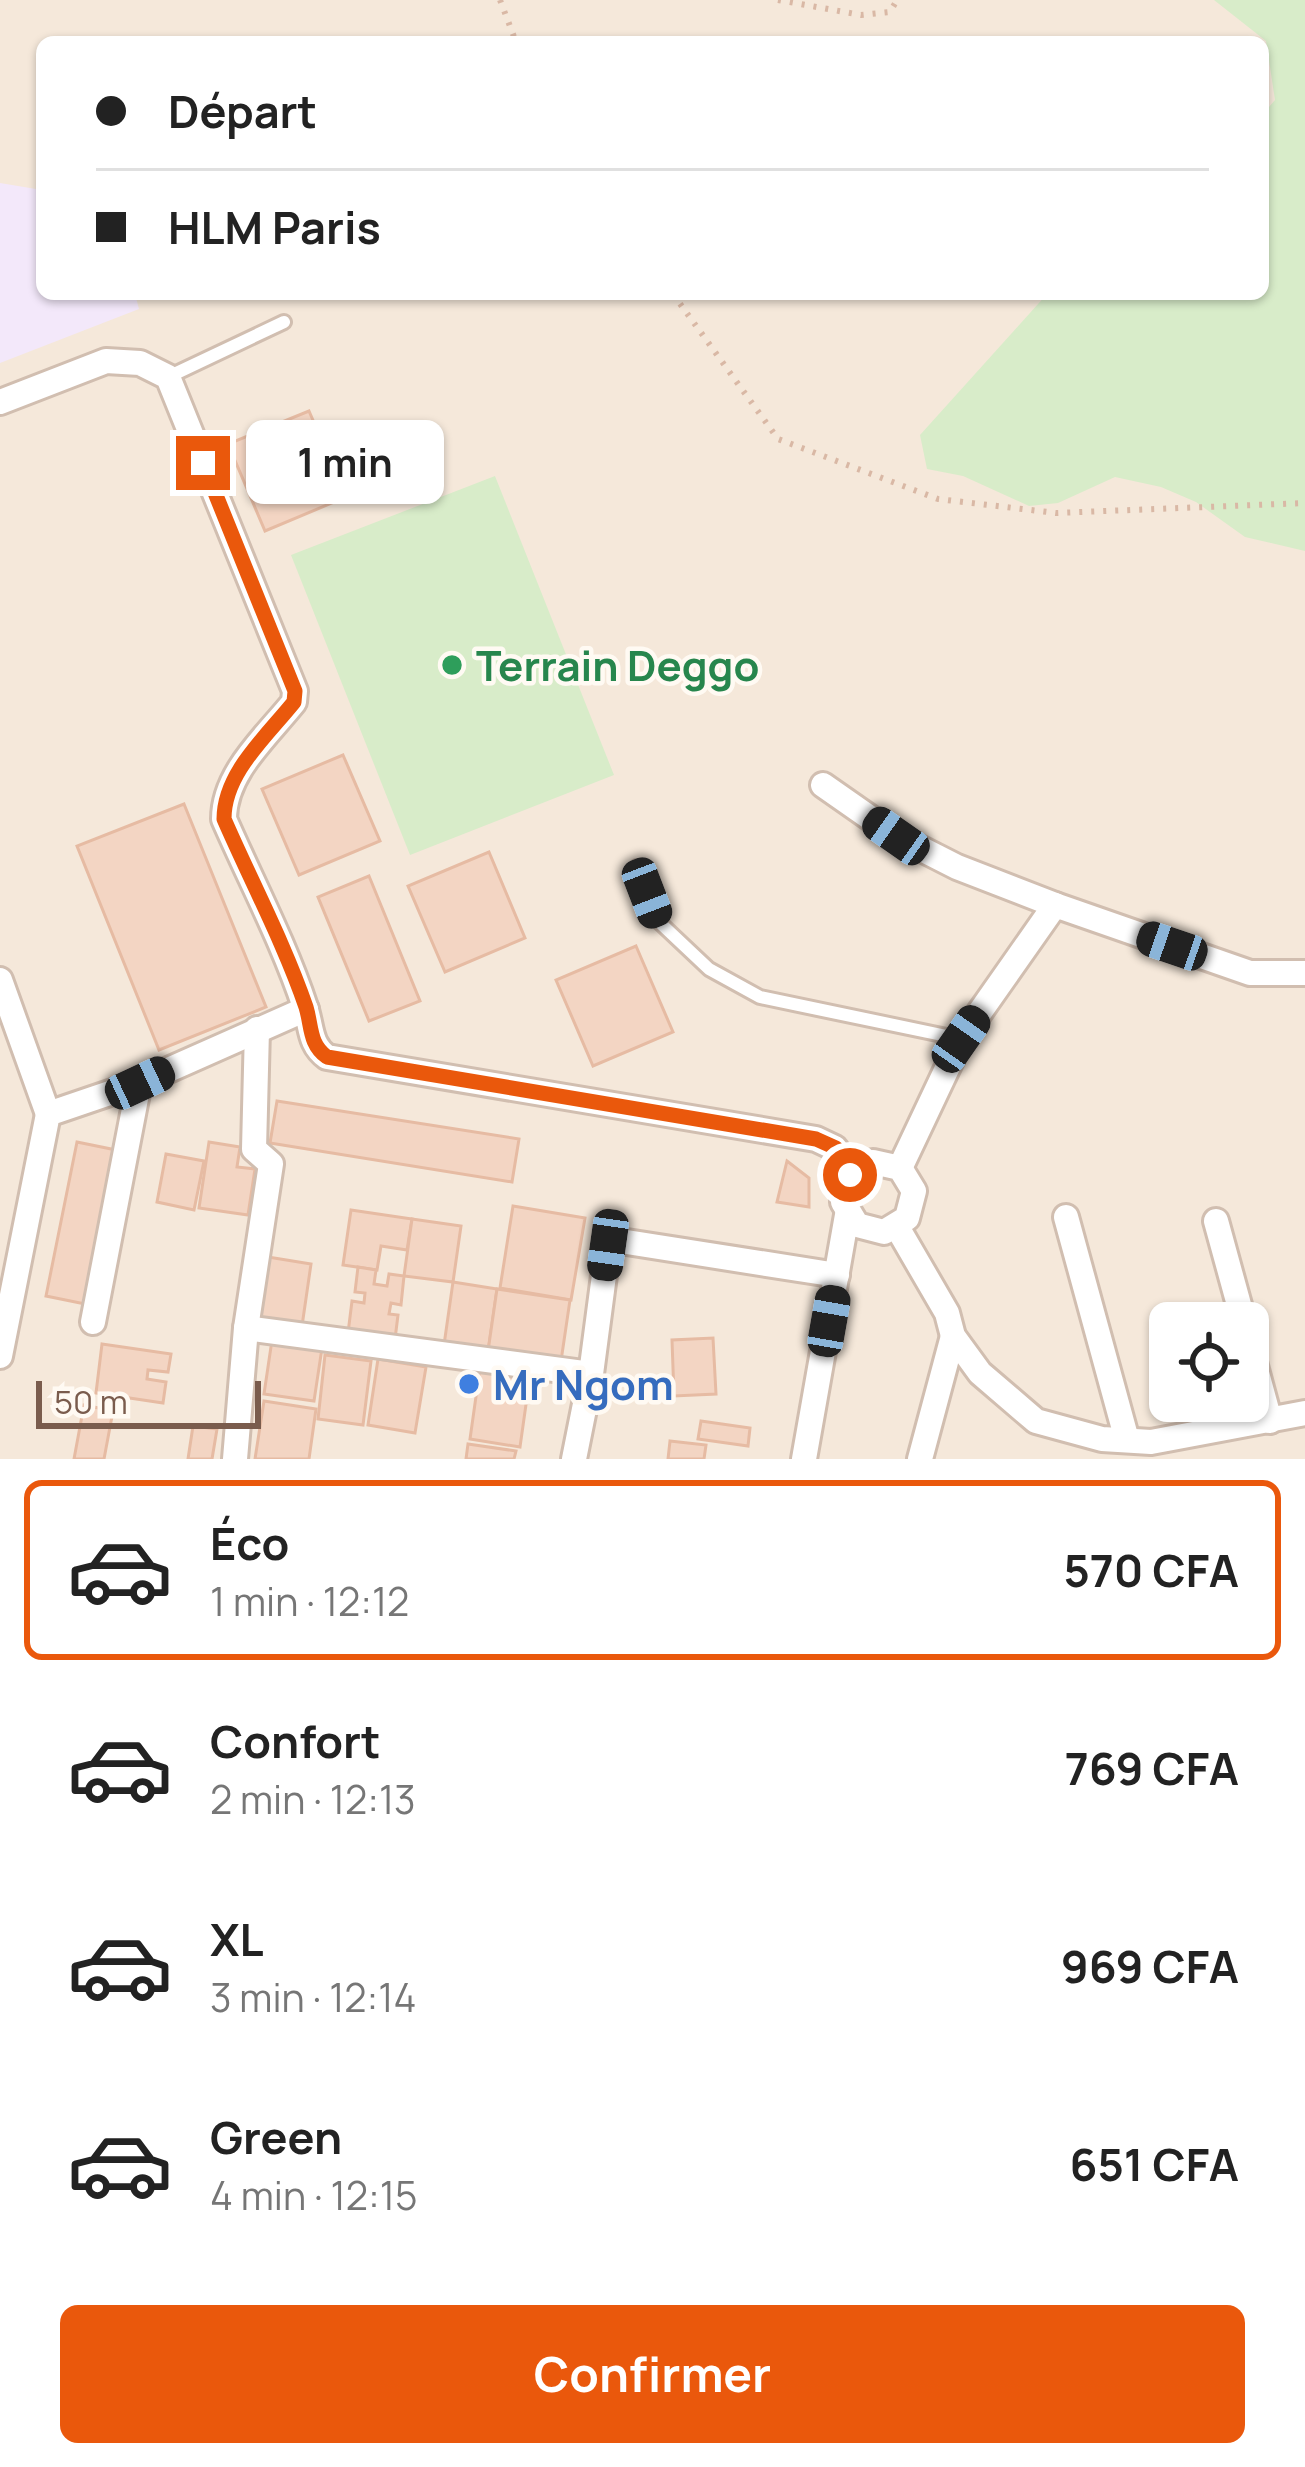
<!DOCTYPE html>
<html lang="fr">
<meta charset="utf-8">
<style>
:root{--surface:#fff;--page:#f6f6f6;--text:#222;--muted:#767676;--line:#e0e0e0;--accent:#ea580c}
body{margin:0;font-family:Manrope,sans-serif;background:var(--page);color:var(--text);height:100vh;display:flex;flex-direction:column;font-size:45px;white-space:nowrap}
*{box-sizing:border-box;margin:0}
p{font-size:39px;color:var(--muted)}
.icon{flex:none;width:66px;height:66px;fill:none;stroke:currentColor;stroke-width:2;stroke-linecap:round;stroke-linejoin:round}
.map{position:relative;height:1459px;overflow:hidden}
.details{display:flex;flex-direction:column;background:var(--surface);flex:1}
.details>*{flex:none}
.hud{position:absolute;left:36px;top:36px;width:1233px;height:264px;border-radius:18px;box-shadow:0 3px 9px #0004;display:grid;align-content:center;height:264px;padding:0 60px;background:var(--surface)}
.fabs{position:absolute;left:1149px;top:1302px;display:grid;gap:24px}
.fabs a{display:grid;place-items:center;width:120px;height:120px;border-radius:18px;background:var(--surface);box-shadow:0 3px 9px #0004;font-size:60px}
.scale{position:absolute;left:36px;bottom:30px;width:225px;box-sizing:border-box;padding-left:12px;border:6px solid #7a5c4d;border-top:0;font-size:33px;line-height:42px;white-space:nowrap;color:#7a5c4d;-webkit-text-stroke:9px #fffaf3;paint-order:stroke}
.end{position:absolute;width:54px;height:54px;margin:-27px;border:15px solid #ea580c;background:#fff;box-shadow:0 0 0 6px #fff}
.from{border-radius:50%}
.bubble{position:absolute;height:84px;border-radius:18px;background:var(--surface);box-shadow:0 3px 9px #0004;font-size:39px;font-weight:700;line-height:84px;text-align:center}
.car{position:absolute;width:36px;height:72px;margin:-36px -18px;border-radius:15px;box-shadow:0 0 9px 3px #0007;background:linear-gradient(#222 24%,#8ab4d8 0 40%,#222 0 76%,#8ab4d8 0 86%,#222 0)}
.hud b{display:flex;align-items:center;gap:42px;height:114px;font-size:45px}
.hud b+b{border-top:3px solid var(--line)}
.hud i{width:30px;height:30px;background:var(--text)}
ul{padding:21px 0 0;list-style:none}
li{display:flex;align-items:center;gap:36px;height:180px;margin:0 24px 18px;padding:0 36px;border:6px solid transparent;border-radius:18px}
li div{flex:1}
li b{display:block;font-size:45px}
li em{font-style:normal;font-weight:700}
li.current{border-color:var(--accent)}
li>.icon{width:108px;height:108px;stroke-width:1.5}
.button{display:flex;gap:24px;margin-top:auto;padding:24px 60px}
.button a{flex:1;height:138px;border-radius:18px;background:var(--accent);color:#fff;font-size:48px;font-weight:700;line-height:138px;text-align:center}
.map>svg:first-child{display:block}
</style>
<div class="map">
<svg width="1305" height="1459" viewBox="0 0 1305 1459">
<rect width="100%" height="100%" fill="#fdf6ec"/>
<path fill="#f5e8da" fill-rule="evenodd" d="M0,0h1305v1459h-1305zM42,42h1221v252h-1221zM1170,1323h78v78h-78z"/>
<polygon fill="#f3e8fa" points="0,183 42,190 42,294 135,294 139,309 0,363"/>
<g fill="#d8ecc9">
<polygon points="1214,0 1305,0 1305,551 1245,537 1196,502 1161,487 1115,477 1058,503 1029,506 963,476 927,469 920,435 1047,294 1263,294 1263,114 1275,100 1266,41"/>
<polygon points="495,476 614,775 410,855 291,555"/>
</g>
<g fill="#f3d5c3" stroke="#e6bba3" stroke-width="3">
<polygon points="309,411 346,497 265,531 228,444"/>
<polygon points="343,755 380,841 299,875 262,789"/>
<polygon points="184,804 266,1007 159,1050 77,846"/>
<polygon points="489,852 525,938 445,972 408,886"/>
<polygon points="369,876 420,1001 369,1021 318,897"/>
<polygon points="636,946 673,1032 593,1066 556,980"/>
<polygon points="277,1101 519,1139 512,1182 270,1143"/>
<polygon points="77,1142 116,1150 85,1304 46,1296"/>
<polygon points="209,1142 240,1147 237,1167 255,1169 248,1215 199,1208"/>
<polygon points="166,1154 204,1161 194,1210 157,1202"/>
<polygon points="787,1161 809,1178 809,1207 777,1202"/>
<polygon points="513,1206 585,1218 571,1300 500,1288"/>
<polygon points="351,1210 412,1219 407,1250 381,1246 377,1270 343,1265"/>
<polygon points="412,1219 461,1226 453,1282 404,1276"/>
<polygon points="268,1257 311,1264 302,1326 258,1320"/>
<polygon points="358,1267 376,1270 374,1284 387,1286 389,1274 404,1276 401,1305 391,1303 389,1314 398,1315 395,1339 348,1333 352,1301 364,1303 365,1293 355,1292"/>
<polygon points="453,1282 497,1289 488,1352 444,1345"/>
<polygon points="497,1289 570,1300 561,1361 488,1351"/>
<polygon points="713,1338 716,1394 674,1396 672,1340"/>
<polygon points="272,1340 322,1348 314,1401 264,1394"/>
<polygon points="102,1344 171,1354 168,1372 148,1370 147,1379 166,1382 163,1403 96,1393"/>
<polygon points="325,1355 371,1361 363,1425 318,1419"/>
<polygon points="378,1359 426,1367 415,1433 368,1425"/>
<polygon points="480,1368 530,1376 520,1447 470,1439"/>
<polygon points="264,1401 316,1409 309,1459 255,1459"/>
<polygon points="84,1405 113,1411 104,1459 74,1459"/>
<polygon points="701,1421 750,1428 748,1446 698,1439"/>
<polygon points="193,1426 217,1429 212,1459 188,1459"/>
<polygon points="670,1441 706,1445 704,1459 668,1459"/>
<polygon points="468,1444 516,1451 514,1459 466,1459"/>
</g>
<g fill="none" stroke-linecap="round" stroke-linejoin="round">
<g stroke="#d1beb0" stroke-width="18">
<g id="service">
<polyline points="168,377 284,322"/>
<polyline points="637,867 657,920 709,969 760,997 961,1039"/>
</g>
</g>
<g stroke="#d1beb0" stroke-width="30">
<g id="minor">
<path d="M0,402l106,-41 34,2 28,14 127,314 -1,11c-28,35 -70,71 -70,117 27,62 60,124 81,188 7,20 4,37 22,50l489,82 19,9 14,27 -6,27 14,23 27,7 23,-14 7,-27 -14,-23 -27,-6 -24,13"/>
<polyline points="823,785 896,836 957,867 1055,905"/>
<polyline points="0,980 48,1114"/>
<polyline points="900,1168 961,1039 1055,905 1250,973 1305,973"/>
<polyline points="1066,1217 1127,1440"/>
<polyline points="1216,1221 1244,1323"/>
<polyline points="897,1227 947,1313 953,1336 980,1373 1036,1421 1102,1439 1151,1442 1305,1413"/>
<polyline points="93,1322 139,1083"/>
<polyline points="246,1328 591,1374"/>
<polyline points="1248,1340 1270,1421"/>
<polyline points="0,1356 48,1114 139,1083 306,1009"/>
<polyline points="235,1459 246,1328 271,1164 254,1149 257,1029"/>
<polyline points="574,1459 591,1374 608,1245 614,1240 837,1275"/>
<polyline points="804,1459 847,1215"/>
<polyline points="920,1459 953,1336"/>
</g>
</g>
<g stroke="#d9b8a5" stroke-width="6" stroke-dasharray="3 9" stroke-linecap="butt">
<polyline points="500,0 516,42"/>
<polyline points="778,0 861,15 890,12 897,0"/>
<polyline points="673,294 778,439 938,499 1056,513 1305,503"/>
</g>
<use href="#service" stroke="#fff" stroke-width="12"/>
<use href="#minor" stroke="#fff" stroke-width="24"/>
</g>
<g fill="none" stroke-linecap="round" stroke-linejoin="round">
<path stroke="#ea580c" stroke-width="15" d="M203,463l92,228 -1,11c-28,35 -70,71 -70,117 27,62 60,124 82,188 6,20 3,37 21,50l489,82 20,9 14,27"/>
</g>
<circle fill="#2e9e5b" stroke="#fffaf3" stroke-width="4.5" cx="452" cy="665" r="12"/>
<circle fill="#3f7fe0" stroke="#fffaf3" stroke-width="4.5" cx="469" cy="1384" r="12"/>
<g text-anchor="middle" dominant-baseline="central" stroke-width="9" stroke-linejoin="round" paint-order="stroke">
<g font-size="42" font-weight="bold" fill="#27864d" stroke="#fffaf3" text-anchor="start">
<text x="476" y="665">Terrain Deggo</text>
</g>
<g font-size="42" font-weight="bold" fill="#366cbe" stroke="#fffaf3" text-anchor="start">
<text x="493" y="1384">Mr Ngom</text>
</g>
</g>
</svg>
<div class="fabs">
<a><svg class="icon" aria-label="locate" viewBox="0 0 24 24"><circle cx="12" cy="12" r="6"/><path d="M12 2v4M12 18v4M2 12h4M18 12h4"/></svg></a>
</div>
<div class="scale">50 m</div>
<i class="end from" style="left:850px;top:1175px"></i>
<i class="end" style="left:203px;top:463px"></i>
<div class="bubble" style="left:246px;top:420px;width:198px">1 min</div>
<i class="car" style="left:896px;top:836px;rotate:305deg"></i>
<i class="car" style="left:647px;top:893px;rotate:159deg"></i>
<i class="car" style="left:1172px;top:946px;rotate:289deg"></i>
<i class="car" style="left:961px;top:1039px;rotate:35deg"></i>
<i class="car" style="left:140px;top:1083px;rotate:65deg"></i>
<i class="car" style="left:608px;top:1245px;rotate:188deg"></i>
<i class="car" style="left:829px;top:1321px;rotate:10deg"></i>
<div class="hud">
<b><i class="from"></i>Départ</b>
<b><i></i>HLM Paris</b>
</div>
</div>
<section class="details">
<ul>
<li class="current"><svg class="icon" aria-label="car" viewBox="0 0 24 24"><path d="M5 17H2v-5l4-1 3-4h7l3 4 3 1v5h-3M9 17h6M6 11h13"/><circle cx="7" cy="17" r="2"/><circle cx="17" cy="17" r="2"/></svg><div><b>Éco</b><p>1 min · 12:12</p></div><em>570 CFA</em></li>
<li><svg class="icon" aria-label="car" viewBox="0 0 24 24"><path d="M5 17H2v-5l4-1 3-4h7l3 4 3 1v5h-3M9 17h6M6 11h13"/><circle cx="7" cy="17" r="2"/><circle cx="17" cy="17" r="2"/></svg><div><b>Confort</b><p>2 min · 12:13</p></div><em>769 CFA</em></li>
<li><svg class="icon" aria-label="car" viewBox="0 0 24 24"><path d="M5 17H2v-5l4-1 3-4h7l3 4 3 1v5h-3M9 17h6M6 11h13"/><circle cx="7" cy="17" r="2"/><circle cx="17" cy="17" r="2"/></svg><div><b>XL</b><p>3 min · 12:14</p></div><em>969 CFA</em></li>
<li><svg class="icon" aria-label="car" viewBox="0 0 24 24"><path d="M5 17H2v-5l4-1 3-4h7l3 4 3 1v5h-3M9 17h6M6 11h13"/><circle cx="7" cy="17" r="2"/><circle cx="17" cy="17" r="2"/></svg><div><b>Green</b><p>4 min · 12:15</p></div><em>651 CFA</em></li>
</ul>
<div class="button"><a>Confirmer</a></div>
</section>
